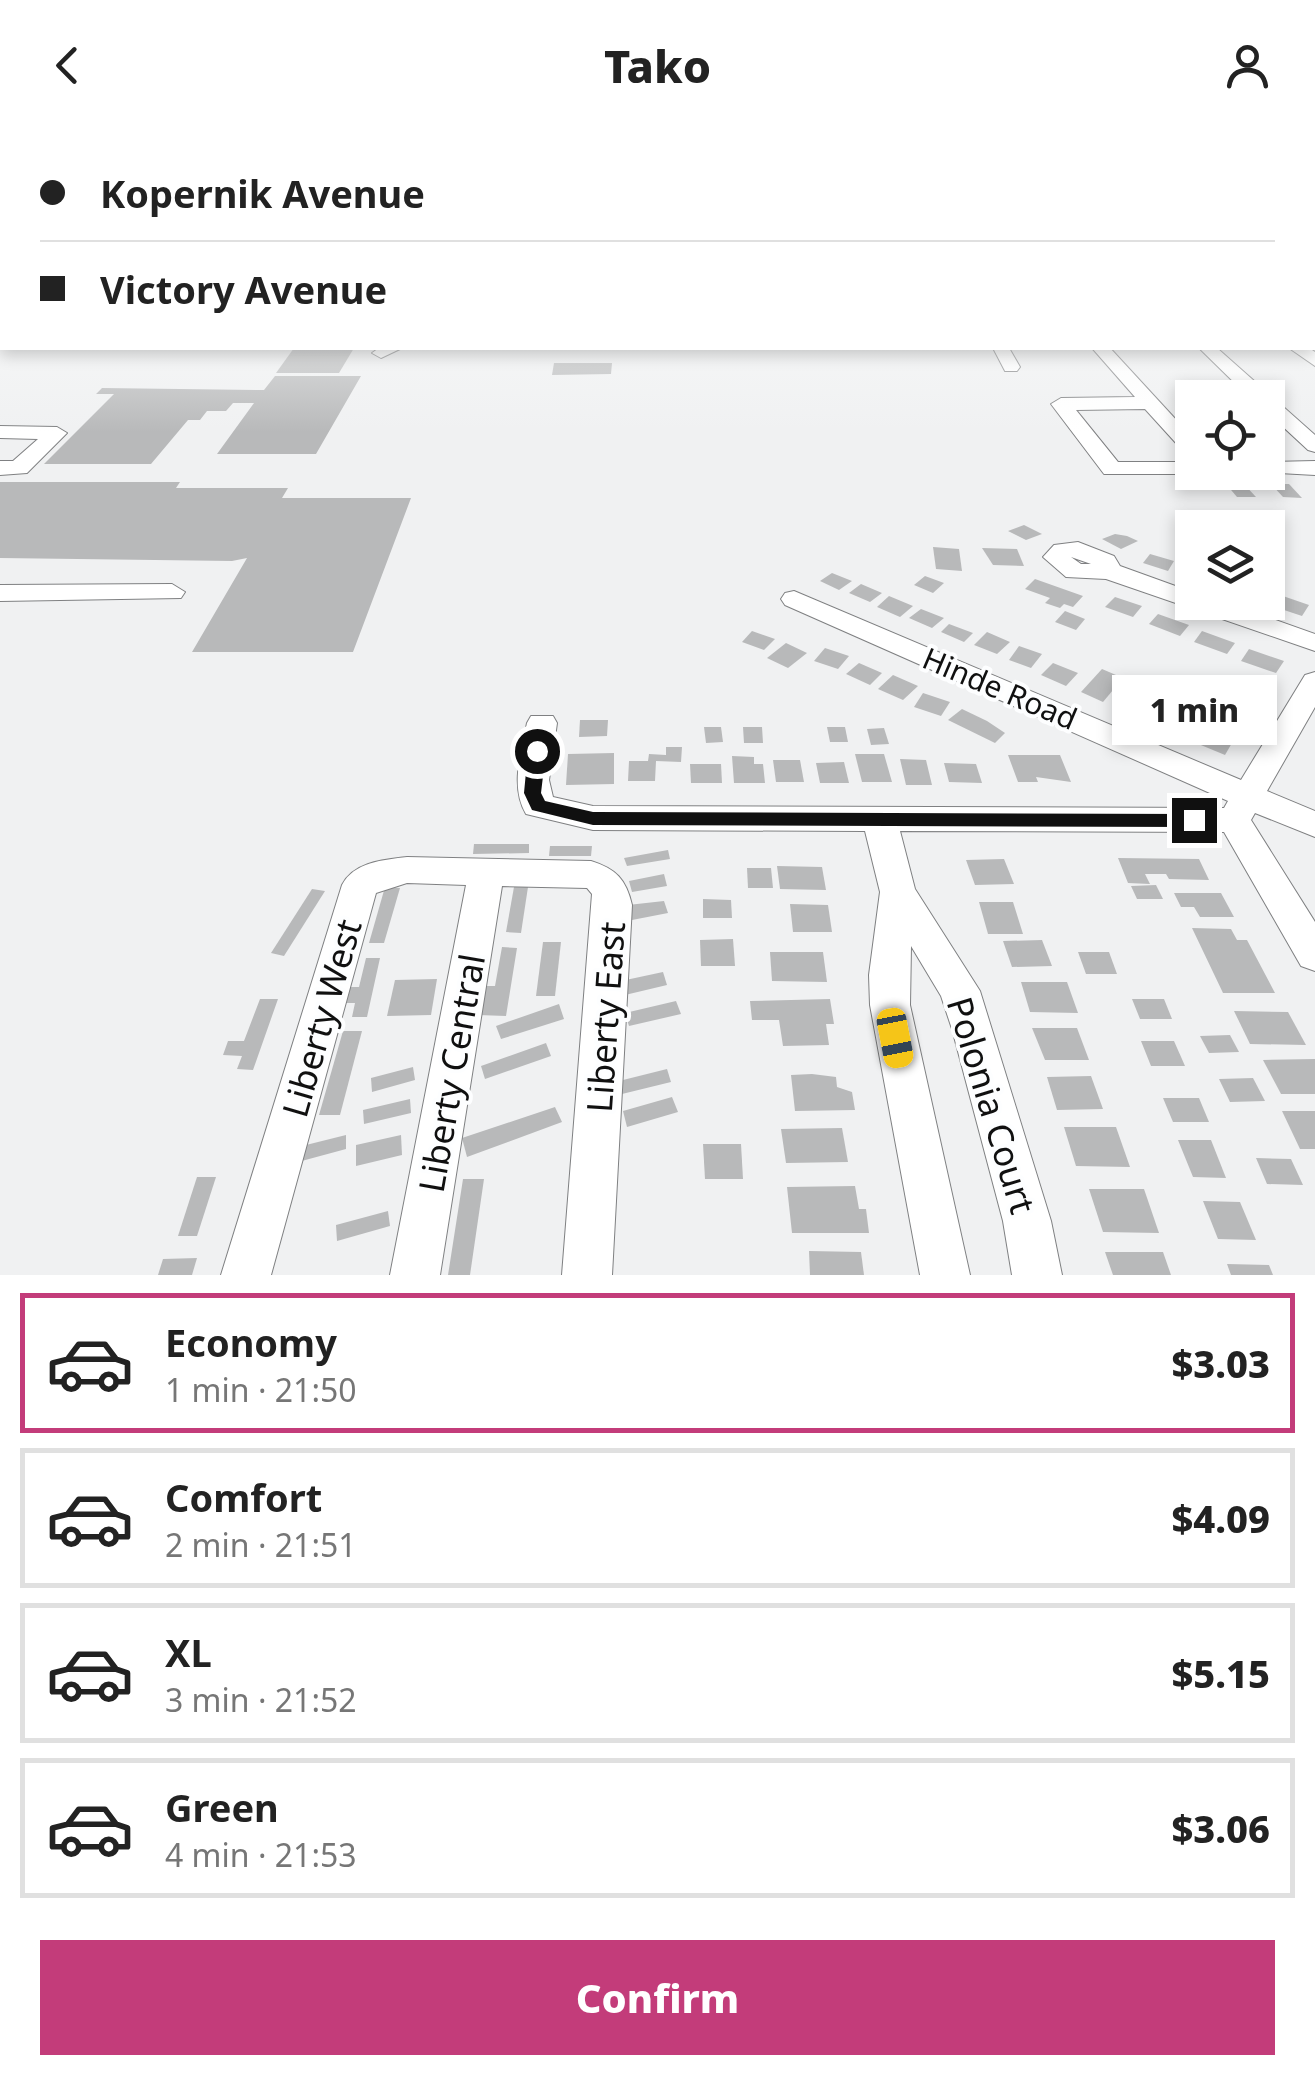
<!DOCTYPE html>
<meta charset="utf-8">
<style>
:root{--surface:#fff;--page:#f6f6f6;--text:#222;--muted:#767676;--line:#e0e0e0;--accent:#c33c7a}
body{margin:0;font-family:"Noto Sans",sans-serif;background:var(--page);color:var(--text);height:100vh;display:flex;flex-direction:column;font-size:38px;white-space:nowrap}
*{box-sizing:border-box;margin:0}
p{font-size:32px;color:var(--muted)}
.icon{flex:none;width:55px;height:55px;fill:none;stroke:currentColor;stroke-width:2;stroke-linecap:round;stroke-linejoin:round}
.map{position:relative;height:1145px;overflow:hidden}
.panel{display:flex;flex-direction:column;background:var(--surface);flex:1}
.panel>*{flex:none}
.guide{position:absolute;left:0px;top:0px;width:1315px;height:220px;box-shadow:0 5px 15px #0003;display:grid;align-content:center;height:220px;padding:0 40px;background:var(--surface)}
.controls{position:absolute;left:1175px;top:250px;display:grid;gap:20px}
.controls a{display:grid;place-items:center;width:110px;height:110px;border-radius:0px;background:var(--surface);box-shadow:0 5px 15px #0003;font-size:50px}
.end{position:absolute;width:45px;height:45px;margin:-22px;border:12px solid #101010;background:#fff;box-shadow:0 0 0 5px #fff}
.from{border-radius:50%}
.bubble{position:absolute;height:70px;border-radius:0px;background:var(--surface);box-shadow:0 5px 15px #0003;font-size:32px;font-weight:800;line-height:70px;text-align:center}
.car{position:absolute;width:30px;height:60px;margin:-30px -15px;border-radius:12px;box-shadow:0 0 8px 2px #0007;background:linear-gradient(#f5c518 24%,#345 0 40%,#f5c518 0 76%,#345 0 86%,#f5c518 0)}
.guide b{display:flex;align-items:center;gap:35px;height:95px;font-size:38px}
.guide b+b{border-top:2px solid var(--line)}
.guide i{width:25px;height:25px;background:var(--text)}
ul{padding:18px 0 0;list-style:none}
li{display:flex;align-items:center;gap:30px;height:140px;margin:0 20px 15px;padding:0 20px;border:5px solid var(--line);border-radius:0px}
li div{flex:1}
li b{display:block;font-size:38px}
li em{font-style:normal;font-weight:800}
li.active{border-color:var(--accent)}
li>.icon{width:90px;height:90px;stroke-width:1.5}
.action{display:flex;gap:20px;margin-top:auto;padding:20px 40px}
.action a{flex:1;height:115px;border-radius:0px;background:var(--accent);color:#fff;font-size:40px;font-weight:800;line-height:115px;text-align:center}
header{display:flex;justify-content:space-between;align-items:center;height:130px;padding:0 40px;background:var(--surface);font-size:45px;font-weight:800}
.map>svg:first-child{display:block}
</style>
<header><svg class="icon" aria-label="back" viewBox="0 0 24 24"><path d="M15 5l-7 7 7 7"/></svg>Tako<svg class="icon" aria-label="person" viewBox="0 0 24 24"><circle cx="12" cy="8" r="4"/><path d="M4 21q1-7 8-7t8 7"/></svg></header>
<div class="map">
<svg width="1315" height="1145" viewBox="0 0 1315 1145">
<rect width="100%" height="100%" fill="#f0f1f2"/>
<g fill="#b8b9ba">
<polygon points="294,218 354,218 339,243 276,243"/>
<polygon points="554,233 612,233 611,244 552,245"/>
<polygon points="275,246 361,246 316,324 217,324 254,273 233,273 226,281 207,281 200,290 188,290 151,334 44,334 114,264 96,264 102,258 264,260"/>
<polygon points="0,352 180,352 176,358 288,358 282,368 411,368 353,522 192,522 247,428 232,431 0,428"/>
<polygon points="1226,354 1244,354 1256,367 1237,367"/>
<polygon points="1271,354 1289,354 1302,368 1283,367"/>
<polygon points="1024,395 1042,404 1026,410 1008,401"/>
<polygon points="1115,404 1127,406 1138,411 1121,419 1102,409"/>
<polygon points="933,417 959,419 962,441 936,439"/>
<polygon points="982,418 1017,419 1024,436 993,435"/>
<polygon points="1150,424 1174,431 1168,441 1143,433"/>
<polygon points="832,443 852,451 839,460 820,451"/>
<polygon points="925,446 944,453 933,463 914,455"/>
<polygon points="1035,449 1083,466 1073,477 1064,474 1060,478 1045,473 1050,468 1025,459"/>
<polygon points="861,454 882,463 870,472 849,463"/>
<polygon points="1280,465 1309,475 1302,486 1272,476"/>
<polygon points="889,466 913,476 900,487 877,477"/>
<polygon points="1115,467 1142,476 1133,487 1105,477"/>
<polygon points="921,479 944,488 932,498 909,488"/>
<polygon points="1065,481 1085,489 1076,500 1055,492"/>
<polygon points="1158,484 1189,495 1180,506 1149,494"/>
<polygon points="949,494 973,503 964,512 941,502"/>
<polygon points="752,501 775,509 764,520 742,512"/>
<polygon points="1202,501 1235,513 1227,524 1194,512"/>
<polygon points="987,502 1010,512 997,524 974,515"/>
<polygon points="786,513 807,523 788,538 767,528"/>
<polygon points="1019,516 1042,524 1031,538 1009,530"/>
<polygon points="825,518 849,526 838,539 814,531"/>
<polygon points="1249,519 1284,531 1276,543 1241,531"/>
<polygon points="859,533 882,543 870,555 846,544"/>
<polygon points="1053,533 1078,543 1066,556 1041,545"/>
<polygon points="1102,539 1123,548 1103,572 1081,562"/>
<polygon points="893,545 918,556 903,570 878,559"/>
<polygon points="1230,549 1255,557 1252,567 1227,559"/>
<polygon points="923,563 950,572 941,586 914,577"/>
<polygon points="1136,565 1149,571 1152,568 1197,586 1186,603 1125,579"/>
<polygon points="962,579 987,591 1005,603 995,613 948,590"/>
<polygon points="580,590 608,590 607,606 579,607"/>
<polygon points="1210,591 1236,606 1225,625 1196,613"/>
<polygon points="704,597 721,597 723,612 706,613"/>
<polygon points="743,597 762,597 763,613 744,613"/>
<polygon points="827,597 845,597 848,612 830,612"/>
<polygon points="884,598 889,614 871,615 867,599"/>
<polygon points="666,617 682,617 681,632 656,631 655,651 628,651 629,631 648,631 649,624 666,625"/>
<polygon points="614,623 614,654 566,655 568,624"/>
<polygon points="855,624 884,624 892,652 862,652"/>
<polygon points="1008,625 1060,625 1071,652 1036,647 1038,652 1018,652"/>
<polygon points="732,626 754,627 754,634 763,634 765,653 734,653"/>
<polygon points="900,629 926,630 932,655 906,655"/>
<polygon points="773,630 800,630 804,652 776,652"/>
<polygon points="844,632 849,653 820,653 816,633"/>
<polygon points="944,633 976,634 982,653 949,652"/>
<polygon points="690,634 721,634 722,653 691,653"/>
<polygon points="474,714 529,714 529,723 473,724"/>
<polygon points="550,716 592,716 591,726 549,726"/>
<polygon points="668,720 670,729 627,736 624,728"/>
<polygon points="1118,728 1199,729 1209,750 1169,749 1166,744 1145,744 1150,754 1128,753"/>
<polygon points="1004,729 1014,754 975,755 966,730"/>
<polygon points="777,736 822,737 826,760 780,759"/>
<polygon points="747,738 771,738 773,758 748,758"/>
<polygon points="664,744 667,756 632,762 629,751"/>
<polygon points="1156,755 1163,769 1137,769 1131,756"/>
<polygon points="385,757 400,758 384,813 369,813"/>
<polygon points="514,757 528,757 521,803 506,802"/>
<polygon points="312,759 325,761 284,826 271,823"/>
<polygon points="1174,763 1221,763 1234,787 1200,787 1194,777 1181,777"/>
<polygon points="703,769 731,770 732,788 703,788"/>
<polygon points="664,771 668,783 632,790 628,775"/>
<polygon points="979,772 1013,772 1023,804 988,804"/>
<polygon points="790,774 828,775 832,802 793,802"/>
<polygon points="1192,798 1231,799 1237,810 1247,810 1275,863 1223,863"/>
<polygon points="733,809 735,836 701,836 700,810"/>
<polygon points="1042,810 1052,836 1012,837 1003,811"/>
<polygon points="543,812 561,812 555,866 536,866"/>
<polygon points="502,817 517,818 506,886 478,885 483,856 495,856"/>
<polygon points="770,822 823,822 827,852 772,851"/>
<polygon points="1078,822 1109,822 1117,844 1086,844"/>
<polygon points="366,828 380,828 367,887 352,887 355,873 346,873 350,857 359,857"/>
<polygon points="663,842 667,855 625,865 621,851"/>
<polygon points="437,849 431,885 387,886 395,850"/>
<polygon points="1021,852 1067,852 1078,883 1030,882"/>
<polygon points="260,869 278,869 253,940 237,939 242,926 223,925 228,911 244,911"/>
<polygon points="830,869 834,894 826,894 829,915 783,916 779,890 752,890 750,871"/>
<polygon points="1132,869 1164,869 1172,889 1140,889"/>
<polygon points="676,871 681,884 629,896 625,883"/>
<polygon points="559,874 564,889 501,909 496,896"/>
<polygon points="1234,881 1288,882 1306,915 1250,914"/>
<polygon points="1032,898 1077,898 1089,930 1045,930"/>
<polygon points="343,901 362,901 340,985 319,985"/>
<polygon points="1230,905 1239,922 1209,923 1200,906"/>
<polygon points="1141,911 1174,911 1185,936 1151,936"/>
<polygon points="546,913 551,926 485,949 481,936"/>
<polygon points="1315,929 1315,964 1281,964 1263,930"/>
<polygon points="413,937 415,950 372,962 371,948"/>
<polygon points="667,939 671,952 622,964 619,951"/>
<polygon points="812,944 836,947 837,957 852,962 855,980 795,981 791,945"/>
<polygon points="1091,946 1103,979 1057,980 1047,947"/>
<polygon points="1253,948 1265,971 1230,972 1219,949"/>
<polygon points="672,967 678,982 627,997 623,981"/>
<polygon points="1163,968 1199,968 1209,992 1173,992"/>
<polygon points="410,969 411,983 364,994 363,980"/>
<polygon points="555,977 562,992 467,1027 462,1008"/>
<polygon points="1282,981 1315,981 1315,1019 1300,1019"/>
<polygon points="1064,997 1116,997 1130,1037 1076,1036"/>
<polygon points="842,998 848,1032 786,1033 781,999"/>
<polygon points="346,1005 346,1019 298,1032 298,1017"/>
<polygon points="401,1005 402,1025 356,1036 356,1015"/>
<polygon points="1178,1010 1211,1010 1226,1048 1193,1047"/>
<polygon points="703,1014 741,1014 743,1049 705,1049"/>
<polygon points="1256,1028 1291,1029 1303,1055 1267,1054"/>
<polygon points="197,1047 216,1047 197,1106 178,1106"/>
<polygon points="463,1049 484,1049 470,1145 448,1145"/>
<polygon points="855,1056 859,1079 866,1079 869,1103 792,1103 787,1057"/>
<polygon points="1089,1059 1144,1059 1159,1103 1103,1102"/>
<polygon points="1203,1071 1240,1072 1256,1110 1218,1109"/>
<polygon points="388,1081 390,1096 337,1111 336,1095"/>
<polygon points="809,1121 861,1122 864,1145 810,1145"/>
<polygon points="1105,1122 1163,1122 1171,1145 1113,1145"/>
<polygon points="197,1128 192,1145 158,1145 163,1129"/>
<polygon points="1227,1134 1269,1135 1273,1145 1231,1145"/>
</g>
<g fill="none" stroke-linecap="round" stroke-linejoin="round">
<g stroke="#7f8082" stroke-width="2">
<g id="minor">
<polygon points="0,142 2,142 2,148 0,149"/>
<polygon points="1312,158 1315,159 1315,170 1312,169"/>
<rect x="0" y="195" width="2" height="10"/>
<polygon points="379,218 402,218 381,228 372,223"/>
<polygon points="993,218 1009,218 1020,237 1017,241 1005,241"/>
<polygon points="1092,218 1110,218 1192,307 1192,325 1185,323 1145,279 1076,280 1118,332 1192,332 1192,342 1200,344 1104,344 1051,274 1061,268 1135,267"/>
<polygon points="1199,218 1217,218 1315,305 1315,322 1308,320 1268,283 1268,268 1250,268"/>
<polygon points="1289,218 1309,218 1315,222 1315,236"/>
<polygon points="0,296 57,297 67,303 27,343 0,345 0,331 13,331 38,309 0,308"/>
<polygon points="1315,331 1315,345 1259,342 1268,342 1268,332"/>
<path d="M1078,412l36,14 6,10 72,26v10h33l90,32v17l-209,-72 -40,-2 -23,-20 11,-12zM1071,427l20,7h-10z"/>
<polygon points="172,454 185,462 181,468 0,471 0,455"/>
<path d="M794,461l447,189 64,-105 10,-3v35l-48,84 48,20v26l-60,-24 -4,7 64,102v49l-14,-5 -77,-134 -324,-1 15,58 65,102 71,230 11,54h-50l-9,-54 -51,-192 -11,-33 -30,-50 -1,59 60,270h-50l-50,-270 -1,-30 11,-83 -15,-61 -272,-1 -67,-16c-16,-27 -5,-61 1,-91l4,-7h22l4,7 -8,57 4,17 40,9 631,2 4,-7 -443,-196 -4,-6 4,-6z"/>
<path d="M407,727l184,4c25,8 35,18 41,44l-20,370h-50l30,-381 -5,-6 -85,-2 -62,389h-50l76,-390 -59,-2 -31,10 -105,382h-50l121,-390c12,-23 41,-25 65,-28z"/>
</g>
</g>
<use href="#minor" fill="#fff" fill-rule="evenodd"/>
</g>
<linearGradient id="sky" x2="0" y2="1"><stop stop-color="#87b9da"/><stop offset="0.47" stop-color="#f8f9f9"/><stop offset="1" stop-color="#f8f9f9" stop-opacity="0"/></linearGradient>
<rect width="1315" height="302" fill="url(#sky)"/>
<polygon fill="#101010" points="537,616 546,621 541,663 545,671 593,682 1194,684 1203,690 1194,697 593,695 532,680 524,663 528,621"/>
<g text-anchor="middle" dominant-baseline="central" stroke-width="8" stroke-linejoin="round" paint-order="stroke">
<g font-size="30" fill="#101010" stroke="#fdfeff">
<text transform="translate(1000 558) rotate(23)">Hinde Road</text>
</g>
<g font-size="35" fill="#101010" stroke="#fdfeff">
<text transform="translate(605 887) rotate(-86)">Liberty East</text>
<text transform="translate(321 888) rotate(-74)">Liberty West</text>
<text transform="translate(451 943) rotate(-80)">Liberty Central</text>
<text transform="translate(992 975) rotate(73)">Polonia Court</text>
</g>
</g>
</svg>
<div class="controls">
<a><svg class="icon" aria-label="locate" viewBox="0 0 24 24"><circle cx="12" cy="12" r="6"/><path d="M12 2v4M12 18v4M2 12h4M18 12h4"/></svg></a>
<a><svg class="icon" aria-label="layers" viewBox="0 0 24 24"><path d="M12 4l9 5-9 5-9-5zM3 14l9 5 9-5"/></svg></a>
</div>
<i class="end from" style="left:537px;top:621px"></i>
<i class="end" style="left:1194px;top:690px"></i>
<div class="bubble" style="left:1112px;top:545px;width:165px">1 min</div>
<i class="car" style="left:895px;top:908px;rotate:169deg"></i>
<div class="guide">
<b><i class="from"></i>Kopernik Avenue</b>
<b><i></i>Victory Avenue</b>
</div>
</div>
<section class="panel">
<ul>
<li class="active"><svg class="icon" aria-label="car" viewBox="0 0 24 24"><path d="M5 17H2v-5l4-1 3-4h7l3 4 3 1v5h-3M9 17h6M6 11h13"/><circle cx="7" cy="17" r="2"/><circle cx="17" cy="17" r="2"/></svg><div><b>Economy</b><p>1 min · 21:50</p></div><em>$3.03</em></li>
<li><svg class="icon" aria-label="car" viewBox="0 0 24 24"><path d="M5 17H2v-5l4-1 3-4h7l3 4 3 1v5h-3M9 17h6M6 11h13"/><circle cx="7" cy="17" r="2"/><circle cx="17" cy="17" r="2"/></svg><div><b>Comfort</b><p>2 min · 21:51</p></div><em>$4.09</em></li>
<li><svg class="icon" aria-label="car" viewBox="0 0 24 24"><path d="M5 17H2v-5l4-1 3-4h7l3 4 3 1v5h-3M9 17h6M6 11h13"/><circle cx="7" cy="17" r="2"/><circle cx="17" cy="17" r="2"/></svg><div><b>XL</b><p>3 min · 21:52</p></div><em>$5.15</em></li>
<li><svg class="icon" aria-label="car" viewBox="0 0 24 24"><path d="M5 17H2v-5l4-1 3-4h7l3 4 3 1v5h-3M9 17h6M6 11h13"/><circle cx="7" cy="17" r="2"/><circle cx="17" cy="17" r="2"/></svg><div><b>Green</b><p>4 min · 21:53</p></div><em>$3.06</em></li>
</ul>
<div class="action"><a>Confirm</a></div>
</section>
